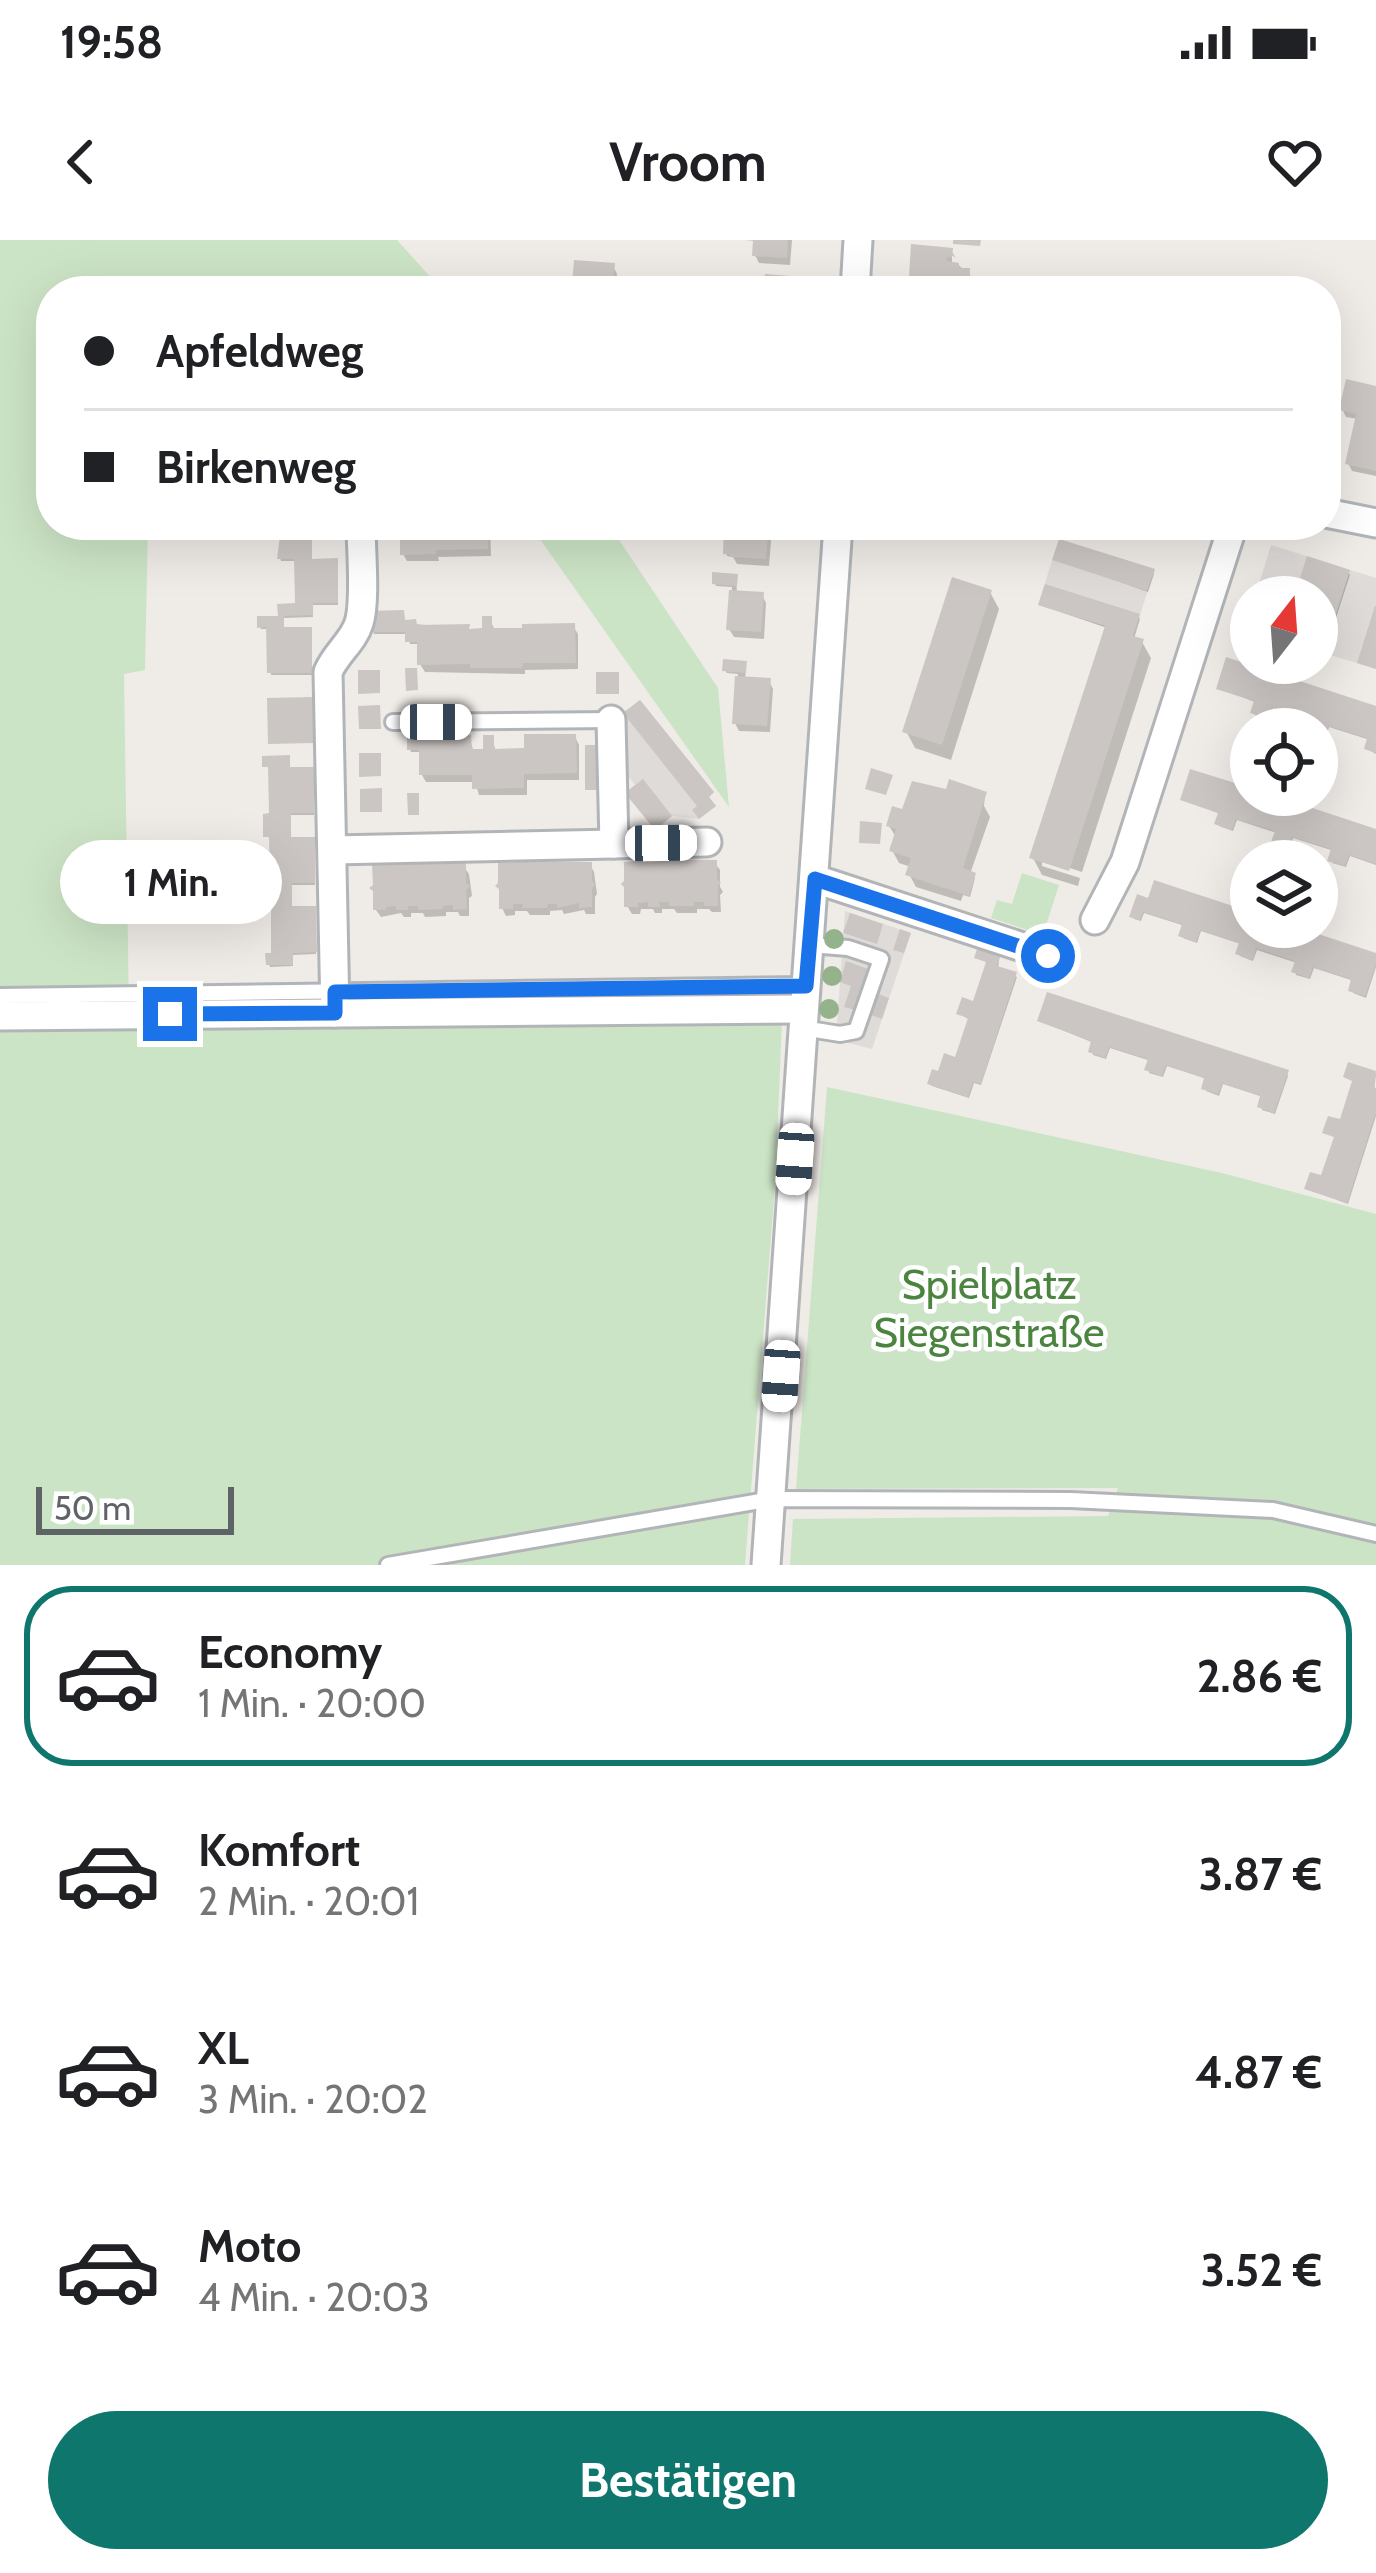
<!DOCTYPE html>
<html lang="de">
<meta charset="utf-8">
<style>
:root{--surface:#fff;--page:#f6f6f6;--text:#202124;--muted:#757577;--line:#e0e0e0;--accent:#0f766e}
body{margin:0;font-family:Cabin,sans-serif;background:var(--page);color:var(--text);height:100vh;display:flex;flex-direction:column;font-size:45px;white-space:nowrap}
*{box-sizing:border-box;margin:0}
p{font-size:39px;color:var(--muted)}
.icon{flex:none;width:66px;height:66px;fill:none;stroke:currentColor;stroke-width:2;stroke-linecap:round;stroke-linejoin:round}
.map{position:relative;height:1325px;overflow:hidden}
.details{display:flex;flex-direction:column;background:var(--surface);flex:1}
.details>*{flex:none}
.hud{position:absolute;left:36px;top:36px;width:1305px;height:264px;border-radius:48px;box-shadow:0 12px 48px #0002;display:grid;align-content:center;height:264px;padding:0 48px;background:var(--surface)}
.needle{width:78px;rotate:17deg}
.controls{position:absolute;left:1230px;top:336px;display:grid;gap:24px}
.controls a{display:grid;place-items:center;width:108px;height:108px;border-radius:50%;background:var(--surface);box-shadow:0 12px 48px #0002;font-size:60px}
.scale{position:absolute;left:36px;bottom:30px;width:198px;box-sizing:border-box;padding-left:12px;border:6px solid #5e6366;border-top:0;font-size:33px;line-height:42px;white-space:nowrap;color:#5e6366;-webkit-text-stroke:9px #fff;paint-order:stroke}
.end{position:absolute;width:54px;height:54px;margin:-27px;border:15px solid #1a73e8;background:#fff;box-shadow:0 0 0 6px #fff}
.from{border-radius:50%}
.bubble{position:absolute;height:84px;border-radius:42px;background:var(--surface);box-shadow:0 12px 48px #0002;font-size:39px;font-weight:800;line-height:84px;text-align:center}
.car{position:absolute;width:36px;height:72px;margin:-36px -18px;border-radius:15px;box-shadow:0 0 9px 3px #0007;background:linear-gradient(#fff 24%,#345 0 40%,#fff 0 76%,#345 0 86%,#fff 0)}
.hud b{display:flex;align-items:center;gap:42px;height:114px;font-size:45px}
.hud b+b{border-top:3px solid var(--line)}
.hud i{width:30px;height:30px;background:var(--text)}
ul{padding:21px 0 0;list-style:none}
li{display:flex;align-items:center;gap:36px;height:180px;margin:0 24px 18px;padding:0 24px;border:6px solid transparent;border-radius:48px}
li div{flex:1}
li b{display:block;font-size:45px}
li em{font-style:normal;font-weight:800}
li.selected{border-color:var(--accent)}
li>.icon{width:108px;height:108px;stroke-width:1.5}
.button{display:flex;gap:24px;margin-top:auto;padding:24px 48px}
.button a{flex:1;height:138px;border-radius:72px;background:var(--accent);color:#fff;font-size:48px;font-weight:800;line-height:138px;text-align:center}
.status{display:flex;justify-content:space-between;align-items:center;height:84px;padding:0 60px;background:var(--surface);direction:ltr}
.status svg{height:33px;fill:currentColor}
header{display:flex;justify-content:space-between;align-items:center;height:156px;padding:0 48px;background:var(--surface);font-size:54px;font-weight:800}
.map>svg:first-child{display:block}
</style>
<div class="status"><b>19:58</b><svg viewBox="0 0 49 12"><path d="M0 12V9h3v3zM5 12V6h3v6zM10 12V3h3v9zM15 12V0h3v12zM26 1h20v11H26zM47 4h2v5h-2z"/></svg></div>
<header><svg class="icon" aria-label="back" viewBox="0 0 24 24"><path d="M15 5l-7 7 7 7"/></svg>Vroom<svg class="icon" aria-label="heart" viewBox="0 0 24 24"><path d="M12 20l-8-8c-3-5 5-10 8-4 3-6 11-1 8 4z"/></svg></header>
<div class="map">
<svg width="1376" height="1325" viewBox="0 0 1376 1325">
<rect width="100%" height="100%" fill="#efebe7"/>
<g fill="#dedbd9">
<polygon points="1059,299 1155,329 1133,396 1038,365"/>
<polygon points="1271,305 1376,338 1376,429 1317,411 1317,357 1255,357"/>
<polygon points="640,460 714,552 709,557 716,566 699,579 672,576 655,590 625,553 635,545 623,530 623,473"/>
<polygon points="845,671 911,693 872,809 836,800"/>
</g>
<g fill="#cce4c6">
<polygon points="0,0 397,0 443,51 51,51 51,285 148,285 145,430 124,434 129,774 782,781 775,946 745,1325 0,1325"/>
<polygon points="530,285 609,285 718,448 729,567"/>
<polygon points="1022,633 1059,645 1043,695 991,678 997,660 1012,664"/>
<polygon points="827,847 1222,933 1376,974 1376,1325 790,1325 793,1279 1108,1276 1118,1248 796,1249"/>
</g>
<g fill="#0003">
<polygon points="792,0 790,25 759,23 755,15 756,1 746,0"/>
<polygon points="951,11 956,18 952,15 952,25 958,25 970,34 969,51 948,51 949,47 916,44 912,37"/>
<polygon points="613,26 617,34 616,51 580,49 575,42"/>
<polygon points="1376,149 1376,236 1352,231 1348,223 1358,179 1346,177 1342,169"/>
<polygon points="297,285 337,285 337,297 312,297 312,322 338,324 338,365 313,365 313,377 284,378 284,390 311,393 312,435 271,435 269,389 261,389 260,387 281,379 280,367 298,366 297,321 281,321 280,318 297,298"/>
<polygon points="391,285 490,285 491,316 438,317 439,321 407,321 403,314 403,293 392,293"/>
<polygon points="727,285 770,285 772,289 769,326 737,324 733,317 727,316"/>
<polygon points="1056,319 1153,331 1154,334 1148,352"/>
<polygon points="1348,332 1350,335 1333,387 1317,382 1317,357 1297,357"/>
<polygon points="736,336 737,353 762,355 766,363 764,399 734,397 729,389 732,347 716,346 715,343"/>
<polygon points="990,352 999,369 951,520 915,508 906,491"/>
<polygon points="1041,365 1138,376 1140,379 1134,399 1142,402 1151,418 1082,632 1042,619 1042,626 1080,638 1078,646 1042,635 1033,618 1107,388"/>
<polygon points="490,379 495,391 573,386 578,394 578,429 525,430 525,434 425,432 420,424 420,404 410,404 408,394 374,394 373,391 405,383 485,391"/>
<polygon points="746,426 745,440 769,441 773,449 770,492 739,491 735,483 738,434 727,433 725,430"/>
<polygon points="1219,448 1376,469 1376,514 1367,509 1370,500 1329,487 1326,498 1317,495 1317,489 1311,489 1313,481 1273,468 1269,479 1255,475 1257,463"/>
<polygon points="418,494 418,499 469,498 474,512 486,512 492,498 496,512 527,511 575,497 579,505 579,540 527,540 527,555 479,555 475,542 426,542 422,535 422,512 411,512 410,509"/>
<polygon points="265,526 314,533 314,575 291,575 291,600 315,602 315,645 292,645 292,669 316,672 316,714 293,715 293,726 270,727 269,724 274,716 274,669 268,666 273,646 272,599 266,596 272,576 271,529"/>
<polygon points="1251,552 1251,555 1261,555 1376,592 1376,625 1350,616 1346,627 1332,623 1334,611 1293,598 1290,609 1276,605 1277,593 1237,580 1233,591 1219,586 1221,574 1183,560"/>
<polygon points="985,554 984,566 990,577 970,634 975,638 970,657 963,655 961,661 916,647 909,634 911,627 899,623 892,610 896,597 889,586 904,573"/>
<polygon points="715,623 720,630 720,647 723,652 720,655 721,672 712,672 709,669 697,669 697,673 677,673 674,669 662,669 662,673 655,673 653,669 641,669 640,674 632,674 627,666"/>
<polygon points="590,625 594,632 597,654 595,657 595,674 586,674 584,670 564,674 562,670 550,671 550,675 530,675 527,671 515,671 515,675 506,676 502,668"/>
<polygon points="464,627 469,634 472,656 469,658 469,676 460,676 458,672 446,672 446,676 425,677 423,673 411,673 411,677 404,677 401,673 381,677 376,670"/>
<polygon points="1138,658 1251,675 1251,687 1287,687 1376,716 1376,727 1366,758 1353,753 1354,741 1314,728 1310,739 1296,735 1297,723 1257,710 1253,721 1240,716 1241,704 1201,691 1197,703 1183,698 1185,686 1144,673 1141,681 1134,679 1133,677"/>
<polygon points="1000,713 998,729 1017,737 981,845 974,843 969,858 932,846 930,843 957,820 970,780 960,774 975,764 989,723 977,718"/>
<polygon points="1040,781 1287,833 1288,836 1275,874 1262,870 1263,857 1223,844 1219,856 1206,851 1207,839 1167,826 1163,837 1149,833 1151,821 1110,808 1106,819 1093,815 1094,803"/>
<polygon points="1350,826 1376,834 1374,850 1376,876 1348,964 1307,949 1323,939 1336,898 1326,892 1341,883 1355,842 1346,837"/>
</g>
<g fill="#cbc6c3">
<polygon points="753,0 788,0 787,18 752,16"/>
<polygon points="953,0 981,0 980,6 953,4"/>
<polygon points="911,4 953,8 952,18 947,17 947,21 959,23 959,28 970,28 969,51 945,51 945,40 909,37"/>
<polygon points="574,20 615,23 613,45 572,43"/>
<polygon points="765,34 790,36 789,51 763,51"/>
<polygon points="1346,139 1376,146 1376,231 1345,224 1356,174 1339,170"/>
<polygon points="294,285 337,285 338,295 312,295 312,319 338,318 338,363 313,363 313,375 284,376 284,387 312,387 312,433 267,433 266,387 257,388 257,376 278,376 277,364 295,363 294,319 277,319 280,296 294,296"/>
<polygon points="388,285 488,285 488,309 436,310 436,314 400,315 400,291 388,291"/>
<polygon points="724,285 769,285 766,319 730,317 730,315 723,314"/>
<polygon points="1059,299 1155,329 1147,351 1052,320"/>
<polygon points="1307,316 1350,330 1332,386 1317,381 1317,357 1294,357"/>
<polygon points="712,332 738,334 737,346 712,344"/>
<polygon points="952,337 992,350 942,505 902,492"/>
<polygon points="1045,344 1140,374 1133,396 1144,399 1069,631 1029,618 1105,386 1038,365"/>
<polygon points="729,350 764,352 761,392 726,390"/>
<polygon points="1375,366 1376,366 1376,429 1357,423"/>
<polygon points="404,370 405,380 416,379 417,385 470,384 469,389 482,388 482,376 492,376 492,388 522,388 522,384 575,383 576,423 523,423 522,428 470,428 470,424 417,425 417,402 405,402 405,392 370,392 369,371"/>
<polygon points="1226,417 1376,466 1376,513 1364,509 1367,498 1328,486 1325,497 1317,494 1317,489 1308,489 1311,480 1272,467 1268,478 1250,473 1254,461 1216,449"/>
<polygon points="723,419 747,421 746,433 722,431"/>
<polygon points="405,428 417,428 418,450 406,451"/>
<polygon points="358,430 380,430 380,453 358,454"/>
<rect x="596" y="432" width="23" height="22"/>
<polygon points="735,436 771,438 767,486 732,484"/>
<polygon points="313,457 313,503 268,504 267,458"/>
<polygon points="640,460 714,552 709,557 716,566 699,579 692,570 697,566 623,473"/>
<polygon points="380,465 381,489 359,489 358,466"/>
<polygon points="407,488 418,488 418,496 471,495 472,509 483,509 483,495 494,495 494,509 524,508 524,494 576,494 577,533 524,534 524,548 472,549 472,535 419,535 419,510 407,510"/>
<polygon points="585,505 596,505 597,550 585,550"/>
<polygon points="359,513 381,513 381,536 359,537"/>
<polygon points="290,515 290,527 314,527 314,573 291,573 291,597 315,597 315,643 292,643 292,666 316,666 317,712 293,713 293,725 266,725 265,713 271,713 271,667 265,667 264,643 270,643 269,597 263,597 263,574 269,573 268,527 262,527 262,516"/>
<polygon points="871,528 893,535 886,555 865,549"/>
<polygon points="1190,529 1251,548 1251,555 1273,555 1376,589 1376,624 1349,615 1345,626 1327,621 1331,609 1292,597 1289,608 1271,602 1275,591 1236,579 1232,590 1214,584 1218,573 1180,560"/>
<polygon points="643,539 672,576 655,590 625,553"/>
<polygon points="949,539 987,552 963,628 976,633 969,656 905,635 911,618 889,611 896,589 886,586 892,566 902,569 912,541 946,549"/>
<polygon points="382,548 382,572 360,572 360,549"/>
<polygon points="407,553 419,553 419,575 408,575"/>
<polygon points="860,581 882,583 880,604 859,603"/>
<polygon points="659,619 717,620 717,639 721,643 718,646 718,666 704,666 704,662 694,662 694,666 669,666 669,662 659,662 660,667 648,667 648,662 638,663 638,667 624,667 624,647 621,644 624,641 624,622"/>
<polygon points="533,621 592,622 592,641 595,645 592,648 592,667 579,668 579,663 557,668 557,664 548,664 547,668 522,668 523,664 513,664 513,669 499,669 499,649 495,646 498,643 498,623"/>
<polygon points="431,623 466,623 466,643 470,646 466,650 467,669 453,670 453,665 443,666 443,669 418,670 418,666 408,666 408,670 396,670 396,666 386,667 386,670 373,670 373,651 369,648 373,645 372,625"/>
<polygon points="1154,640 1251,672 1251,687 1297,687 1376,713 1376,724 1365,756 1348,751 1351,739 1313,727 1309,738 1291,732 1295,721 1256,708 1253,720 1235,714 1239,703 1200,690 1196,702 1178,696 1182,684 1143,672 1140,680 1129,677 1137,654 1148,658"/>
<polygon points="850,673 883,684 877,704 843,693"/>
<polygon points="900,689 911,693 904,713 893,710"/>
<polygon points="979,703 1002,710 997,726 1017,732 981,844 973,842 968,857 927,844 932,829 938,831 944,813 955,817 968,778 956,774 962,757 973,761 986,722 974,718"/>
<polygon points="846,721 868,729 855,770 844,767 851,746 840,742"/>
<polygon points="1047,752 1289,830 1274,873 1257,867 1260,856 1222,843 1218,854 1201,849 1204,838 1166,825 1162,836 1144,830 1148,819 1109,807 1105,818 1088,812 1091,801 1037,781"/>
<polygon points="878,754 889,758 882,779 871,775"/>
<polygon points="1348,822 1376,831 1374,847 1376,848 1376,872 1347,963 1304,949 1310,932 1321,935 1334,897 1322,893 1328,876 1340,879 1352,841 1343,837"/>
</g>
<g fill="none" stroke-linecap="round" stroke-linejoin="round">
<g stroke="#b2b5b8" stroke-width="20">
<g id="service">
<polyline points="393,482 611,480"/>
<polyline points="0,756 806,745"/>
<polyline points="803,788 840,794 856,791 881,719 848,708 810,705"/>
<polyline points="388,1325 772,1259 1071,1260 1273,1270 1376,1294"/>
</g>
</g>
<g stroke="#b2b5b8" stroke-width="33">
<g id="minor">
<polyline points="855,51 858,0"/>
<polyline points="1326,273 1376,283"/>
<polyline points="611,480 614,604"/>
<polyline points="333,610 707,602"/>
<polyline points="815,639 1062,720"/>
<polyline points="1095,680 1125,622 1233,285"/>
<path d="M335,773l-7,-341c8,-19 25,-30 31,-49 7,-22 2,-73 2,-98"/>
<polyline points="0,776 804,769"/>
<polyline points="766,1325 838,285"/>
</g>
</g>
<use href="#service" stroke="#fff" stroke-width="14"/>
<use href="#minor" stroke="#fff" stroke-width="27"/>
</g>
<g fill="#94b28b">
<circle cx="834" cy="699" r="10"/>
<circle cx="832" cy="736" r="10"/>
<circle cx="829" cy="769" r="10"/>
</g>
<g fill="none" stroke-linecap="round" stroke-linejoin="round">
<polyline stroke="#1a73e8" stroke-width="15" points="170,774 335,773 335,752 806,746 815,639 1048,716"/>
</g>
<g text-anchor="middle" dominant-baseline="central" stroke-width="9" stroke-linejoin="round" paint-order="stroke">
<g font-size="42" fill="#4a843f" stroke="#fff">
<text x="989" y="1044">Spielplatz<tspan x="989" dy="48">Siegenstraße</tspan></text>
</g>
</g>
</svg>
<div class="controls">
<a><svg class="needle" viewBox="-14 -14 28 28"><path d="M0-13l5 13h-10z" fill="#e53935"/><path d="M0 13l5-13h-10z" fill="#757577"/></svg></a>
<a><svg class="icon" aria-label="locate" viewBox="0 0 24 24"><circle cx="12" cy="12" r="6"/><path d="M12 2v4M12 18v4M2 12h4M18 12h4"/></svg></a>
<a><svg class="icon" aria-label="layers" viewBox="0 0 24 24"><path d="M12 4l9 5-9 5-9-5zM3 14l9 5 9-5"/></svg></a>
</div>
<div class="scale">50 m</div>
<i class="end from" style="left:1048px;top:716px"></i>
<i class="end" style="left:170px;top:774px"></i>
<div class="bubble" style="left:60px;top:600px;width:222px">1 Min.</div>
<i class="car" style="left:436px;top:482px;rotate:90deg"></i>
<i class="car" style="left:661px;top:603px;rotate:89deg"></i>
<i class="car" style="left:795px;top:919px;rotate:184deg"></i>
<i class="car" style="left:781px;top:1136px;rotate:184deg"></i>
<div class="hud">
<b><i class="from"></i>Apfeldweg</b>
<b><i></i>Birkenweg</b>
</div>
</div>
<section class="details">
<ul>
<li class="selected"><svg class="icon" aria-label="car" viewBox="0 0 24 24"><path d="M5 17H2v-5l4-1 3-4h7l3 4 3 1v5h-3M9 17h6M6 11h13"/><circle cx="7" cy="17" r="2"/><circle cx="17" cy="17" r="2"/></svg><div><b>Economy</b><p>1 Min. · 20:00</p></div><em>2.86 €</em></li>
<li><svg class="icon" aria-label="car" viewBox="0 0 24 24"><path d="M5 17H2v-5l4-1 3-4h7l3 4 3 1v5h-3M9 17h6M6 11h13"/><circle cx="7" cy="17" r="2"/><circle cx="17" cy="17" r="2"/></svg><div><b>Komfort</b><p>2 Min. · 20:01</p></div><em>3.87 €</em></li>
<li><svg class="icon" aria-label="car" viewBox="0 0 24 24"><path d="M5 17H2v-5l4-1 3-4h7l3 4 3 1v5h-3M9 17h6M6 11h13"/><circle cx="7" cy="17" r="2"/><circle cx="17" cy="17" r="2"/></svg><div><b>XL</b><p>3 Min. · 20:02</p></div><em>4.87 €</em></li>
<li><svg class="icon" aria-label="car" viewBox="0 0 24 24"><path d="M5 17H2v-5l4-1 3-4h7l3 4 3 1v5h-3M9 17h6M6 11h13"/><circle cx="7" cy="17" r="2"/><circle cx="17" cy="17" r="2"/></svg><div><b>Moto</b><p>4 Min. · 20:03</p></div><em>3.52 €</em></li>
</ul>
<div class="button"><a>Bestätigen</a></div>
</section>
